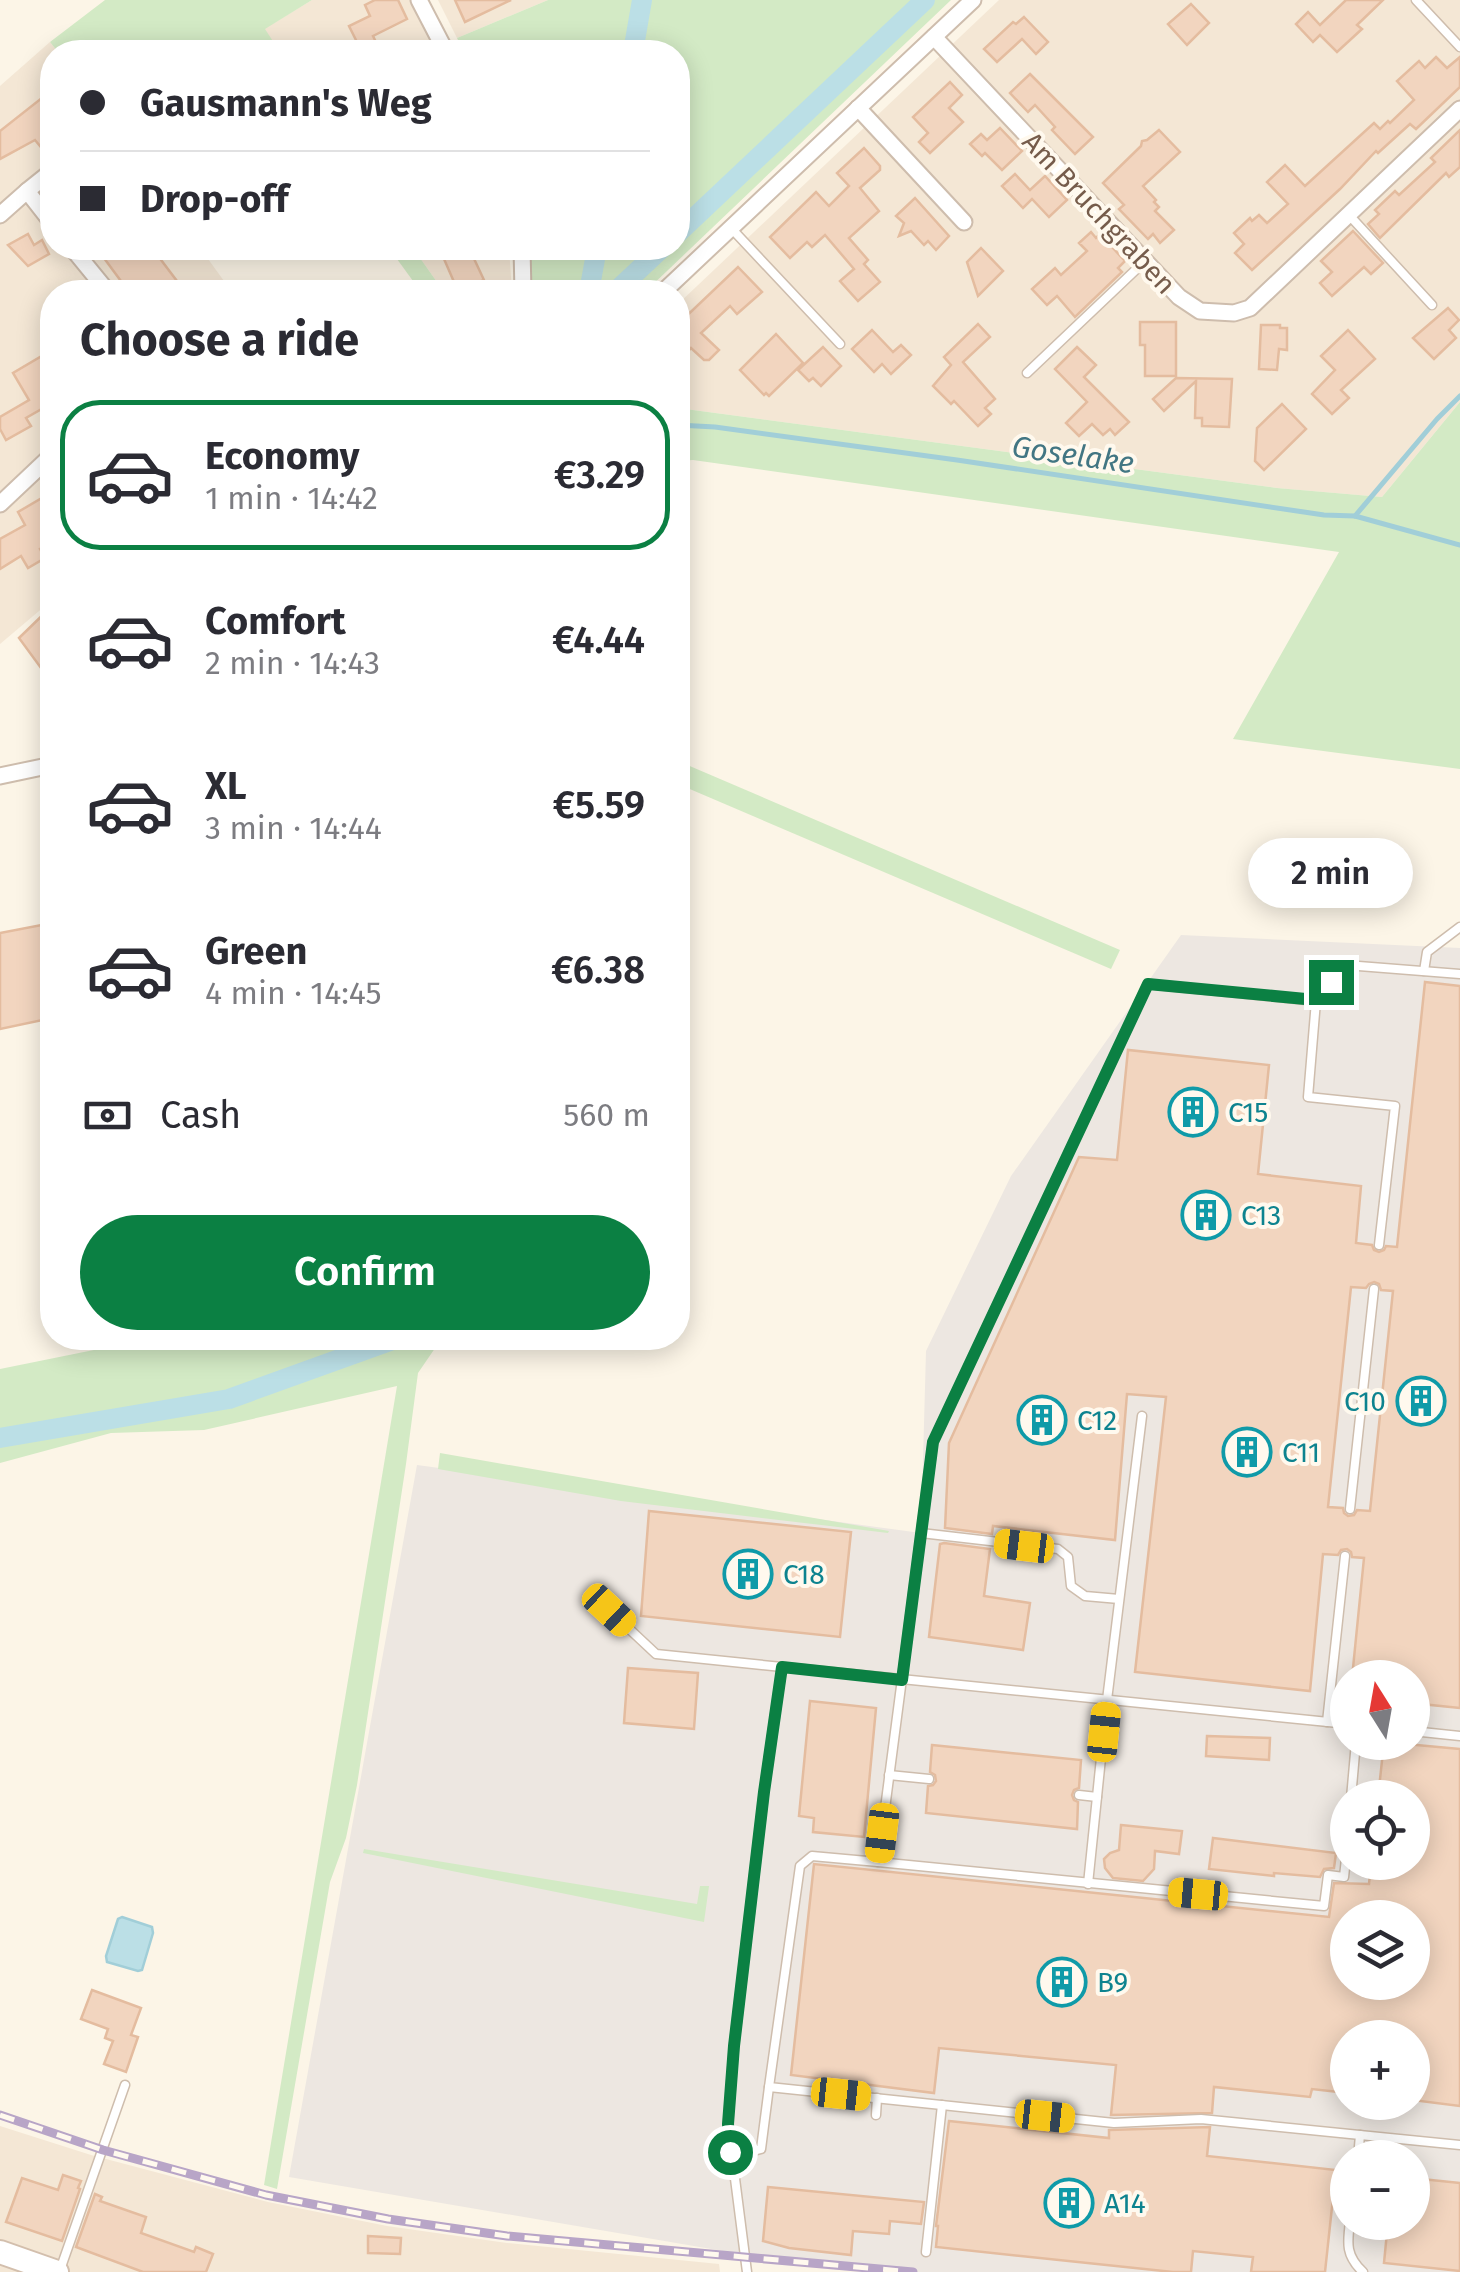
<!DOCTYPE html>
<meta charset="utf-8">
<style>
:root{--surface:#fff;--page:#f2f2f3;--text:#2b2b33;--muted:#7c7c81;--line:#e1e1e2;--accent:#0b8043}
body{margin:0;font-family:"Fira Sans",sans-serif;background:var(--page);color:var(--text);height:100vh;display:flex;flex-direction:column;font-size:38px;white-space:nowrap}
*{box-sizing:border-box;margin:0}
p{font-size:32px;color:var(--muted)}
.icon{flex:none;width:55px;height:55px;fill:none;stroke:currentColor;stroke-width:2;stroke-linecap:round;stroke-linejoin:round}
.map{position:relative;flex:1;overflow:hidden}
.side{position:absolute;left:40px;top:280px;width:650px;height:1070px;display:flex;flex-direction:column;background:var(--surface);border-radius:40px;box-shadow:0 5px 25px #0003}
.side>*{flex:none}
.guide{position:absolute;left:40px;top:40px;width:650px;height:220px;border-radius:40px;box-shadow:0 5px 25px #0003;display:grid;align-content:center;height:220px;padding:0 40px;background:var(--surface)}
.needle{width:65px;rotate:349deg}
.buttons{position:absolute;left:1330px;top:1660px;display:grid;gap:20px}
.buttons a{display:grid;place-items:center;width:100px;height:100px;border-radius:50%;background:var(--surface);box-shadow:0 5px 25px #0003;font-size:50px}
.end{position:absolute;width:45px;height:45px;margin:-22px;border:12px solid #0b8043;background:#fff;box-shadow:0 0 0 5px #fff}
.from{border-radius:50%}
.bubble{position:absolute;height:70px;border-radius:35px;background:var(--surface);box-shadow:0 5px 25px #0003;font-size:32px;font-weight:600;line-height:70px;text-align:center}
.car{position:absolute;width:30px;height:60px;margin:-30px -15px;border-radius:12px;box-shadow:0 0 8px 2px #0007;background:linear-gradient(#f5c518 24%,#345 0 40%,#f5c518 0 76%,#345 0 86%,#f5c518 0)}
.guide b{display:flex;align-items:center;gap:35px;height:95px;font-size:38px}
.guide b+b{border-top:2px solid var(--line)}
.guide i{width:25px;height:25px;background:var(--text)}
ul{padding:0;list-style:none}
li{display:flex;align-items:center;gap:30px;height:150px;margin:0 20px 15px;padding:0 20px;border:5px solid transparent;border-radius:40px}
li div{flex:1}
li b{display:block;font-size:38px}
li em{font-style:normal;font-weight:600}
li.current{border-color:var(--accent)}
li>.icon{width:90px;height:90px;stroke-width:1.5}
h2{padding:0 40px;font-size:45px;line-height:120px}
.pay{display:flex;align-items:center;gap:25px;height:110px;padding:0 40px;font-size:38px}
.pay p{margin-inline-start:auto}
.button{display:flex;gap:20px;margin-top:auto;padding:20px 40px}
.button a{flex:1;height:115px;border-radius:60px;background:var(--accent);color:#fff;font-size:40px;font-weight:600;line-height:115px;text-align:center}
.map>svg:first-child{display:block}
</style>
<div class="map">
<svg width="1460" height="2272" viewBox="0 0 1460 2272">
<rect width="100%" height="100%" fill="#fcf5e7"/>
<g fill="#f4e7d5">
<polygon points="312,0 413,0 440,52 280,52 264,29"/>
<polygon points="438,0 548,0 457,38"/>
<polygon points="999,0 1460,0 1460,402 1382,497 1277,488 678,408 678,304"/>
<polygon points="50,42 58,52 52,52 52,248 200,248 232,292 52,292 52,600 0,644 0,86"/>
<polygon points="413,248 509,248 512,292 444,292"/>
<polygon points="0,2126 91,2155 268,2202 387,2226 507,2243 719,2264 720,2272 0,2272"/>
</g>
<path fill="#ede7e1" fill-rule="evenodd" d="M1181,935l279,13v1324h-544l-146,-13 -481,-82 128,-712 504,68 5,-182 85,-175zM1348,1678h64v64h-64zM1348,1798h64v64h-64zM1348,1918h64v64h-64zM1348,2038h64v64h-64zM1348,2158h64v64h-64z"/>
<g fill="#d3eac5">
<polygon points="105,0 312,0 265,29 280,52 257,52 253,47 244,52 58,52 50,42"/>
<polygon points="548,0 951,0 645,292 531,292 529,248 678,248 678,52 464,52 457,38"/>
<polygon points="389,248 413,248 444,292 421,292"/>
<polygon points="1460,402 1460,769 1233,739 1339,552 693,460 678,461 678,408 1277,488 1382,497"/>
<polygon points="678,761 1120,950 1111,969 678,784"/>
<polygon points="153,1338 442,1338 418,1373 406,1464 357,1785 346,1838 330,1882 277,2189 264,2185 397,1386 204,1430 111,1433 0,1463 0,1369"/>
<polygon points="440,1453 889,1531 888,1533 621,1501 438,1469"/>
<polygon points="364,1849 697,1904 700,1886 709,1886 704,1922 363,1853"/>
</g>
<polygon fill="#bbdfe6" stroke="#a1ced8" stroke-width="2.5" points="122,1917 152,1927 153,1933 142,1970 138,1971 107,1962 106,1956 118,1919"/>
<g fill="none" stroke-linecap="round" stroke-linejoin="round">
<g stroke="#a1ced8" stroke-width="5">
<polyline points="678,425 715,427 957,460 1324,515 1355,516 1460,545"/>
<polyline points="1355,516 1437,419 1460,396"/>
</g>
<g stroke="#bbdfe6" stroke-width="20">
<polyline points="633,52 642,0"/>
<polyline points="678,233 925,0"/>
<polyline points="589,292 597,248"/>
<polyline points="615,292 662,248"/>
<polyline points="0,1438 229,1399 398,1338"/>
</g>
</g>
<g fill="#f2d5bf" stroke="#e4bc9f" stroke-width="2.5" fill-rule="evenodd">
<polygon points="375,0 398,0 407,19 373,36 381,52 362,52 349,26 370,16 365,5"/>
<polygon points="455,0 511,0 465,22"/>
<polygon points="1346,0 1383,0 1357,25 1362,29 1337,52 1320,35 1313,42 1296,24 1308,12 1320,25"/>
<polygon points="1191,4 1209,23 1187,45 1168,24"/>
<polygon points="1024,17 1048,42 1036,54 1022,39 997,62 984,49 1013,22 1016,24"/>
<polygon points="1436,57 1447,68 1460,57 1460,87 1416,129 1410,124 1378,153 1376,151 1340,189 1252,270 1235,253 1244,244 1234,233 1250,218 1252,221 1259,215 1267,223 1288,204 1267,182 1285,165 1305,186 1374,123 1380,129 1388,121 1390,123 1414,100 1397,81 1419,61 1425,68"/>
<polygon points="1030,74 1093,137 1075,154 1052,130 1055,127 1035,105 1028,112 1010,93"/>
<polygon points="950,82 962,95 949,108 963,122 930,153 919,142 928,133 913,117"/>
<polygon points="52,90 52,137 40,146 35,140 0,159 0,131"/>
<polygon points="1000,128 1022,151 1002,170 985,153 982,156 970,144 981,134 987,140"/>
<polygon points="1159,130 1180,152 1143,186 1156,200 1154,202 1159,207 1155,211 1174,230 1160,243 1153,234 1148,239 1119,209 1124,205 1103,183 1141,146 1142,141 1147,140"/>
<polygon points="1460,130 1460,167 1449,177 1446,173 1380,238 1368,224 1379,214 1375,210 1395,191 1399,195 1435,162 1431,158"/>
<polygon points="864,148 880,166 880,170 860,188 879,211 849,238 868,260 864,264 880,282 858,301 840,281 854,269 825,235 812,247 807,242 790,258 770,237 816,192 829,206 849,186 837,173"/>
<polygon points="1015,174 1030,190 1045,176 1067,200 1049,217 1032,199 1023,208 1002,186"/>
<polygon points="915,198 949,236 936,250 928,241 924,245 911,231 899,236 904,223 896,216"/>
<polygon points="1353,231 1383,263 1371,274 1364,267 1332,296 1320,283 1332,272 1321,261"/>
<polygon points="1091,232 1096,238 1100,234 1125,261 1118,268 1122,272 1075,317 1057,296 1047,305 1032,289 1055,268 1061,275 1087,251 1079,243"/>
<polygon points="28,234 34,245 42,240 49,254 28,266 8,245"/>
<polygon points="108,248 152,248 180,285 174,292 129,292 101,254"/>
<polygon points="469,248 484,280 458,291 444,259"/>
<polygon points="981,248 1003,271 978,296 967,262"/>
<polygon points="738,267 762,292 737,314 730,306 701,333 719,350 709,360 704,360 691,348 678,361 678,324"/>
<polygon points="1448,308 1459,320 1449,330 1456,338 1434,359 1413,338"/>
<polygon points="1140,322 1176,322 1176,376 1145,376 1145,345 1140,345"/>
<polygon points="978,324 990,337 963,362 995,399 985,408 991,414 978,426 954,401 951,404 933,386 951,365 944,357"/>
<polygon points="1261,325 1280,325 1280,328 1287,328 1287,350 1279,349 1277,370 1259,369"/>
<polygon points="872,330 893,352 901,345 911,355 891,374 882,364 874,372 852,349"/>
<polygon points="1348,330 1375,359 1341,390 1349,398 1332,414 1312,394 1335,370 1321,356"/>
<polygon points="776,334 803,363 769,396 766,393 764,395 740,370"/>
<polygon points="823,347 841,366 821,386 813,378 809,381 798,370"/>
<polygon points="1077,347 1096,365 1084,377 1129,422 1115,435 1110,429 1103,435 1092,424 1079,436 1066,423 1087,402 1055,369"/>
<polygon points="52,350 52,403 26,418 31,426 6,440 0,429 0,417 29,400 13,373"/>
<polygon points="1176,378 1232,379 1229,427 1202,426 1202,418 1195,418 1196,381 1164,411 1153,399"/>
<polygon points="1282,404 1306,429 1264,470 1255,461 1257,428"/>
<polygon points="47,495 52,504 52,542 40,549 45,558 28,568 21,556 0,569 0,539 25,525 18,512"/>
<polygon points="52,606 52,683 19,638"/>
<polygon points="52,923 52,1018 0,1029 0,933"/>
<path d="M1425,982l35,4v722l-48,-5v-25h-60l12,-120 -12,-1 -1,-5 -4,-3 -6,1 -3,5 -15,-1 -13,137 -175,-19 31,-275 -39,-3 -12,146 -122,-14 -1,8 -47,-6 4,-85 130,-286 38,3 11,-110 141,15 -11,109 103,12 -5,57 16,2 2,5 5,2 5,-2 2,-4 11,1zM1374,1282l5,2 2,6 12,1 -23,220 -13,-1 -3,5 -6,1 -4,-3 -1,-5 -15,-1 23,-220 15,1 3,-4z"/>
<polygon points="649,1511 851,1532 840,1637 641,1616"/>
<polygon points="944,1543 990,1549 984,1596 1030,1603 1023,1650 929,1637 940,1544"/>
<polygon points="628,1668 698,1673 694,1729 624,1723"/>
<polygon points="810,1701 876,1708 864,1837 813,1832 814,1818 799,1816"/>
<polygon points="1207,1736 1270,1738 1269,1760 1206,1756"/>
<path d="M1384,1742l76,7v357l-48,-6v-62h-64v55l-36,-4 -2,8 -96,-10 -2,26 -101,2 5,-50 -177,-17 -5,45 -143,-18 23,-211 515,53 5,-34 35,1 2,-22h41v-64h-34zM1348,1918h64v64h-64z"/>
<polygon points="932,1745 1081,1760 1079,1788 1074,1790 1072,1795 1074,1800 1078,1802 1077,1829 926,1813 928,1786 933,1785 936,1781 935,1775 930,1772"/>
<polygon points="1121,1825 1182,1831 1179,1854 1155,1851 1154,1869 1143,1881 1113,1878 1105,1868 1104,1859 1110,1853 1119,1850"/>
<polygon points="1213,1838 1336,1853 1334,1868 1324,1869 1320,1877 1274,1873 1274,1876 1209,1869"/>
<polygon points="92,1990 141,2008 131,2035 138,2037 126,2072 104,2064 113,2041 105,2038 108,2029 81,2019"/>
<polygon points="949,2121 1109,2138 1109,2130 1210,2127 1207,2156 1336,2170 1325,2272 1251,2272 1253,2257 1193,2251 1191,2272 1173,2272 936,2247 938,2226 936,2226"/>
<polygon points="63,2175 81,2181 78,2188 80,2189 62,2241 6,2222 22,2178 58,2190"/>
<polygon points="1412,2178 1460,2183 1460,2271 1384,2263 1388,2222 1412,2222"/>
<polygon points="768,2187 924,2202 921,2224 890,2221 889,2234 853,2231 851,2255 789,2248 763,2241"/>
<polygon points="95,2194 102,2197 100,2201 146,2217 141,2233 194,2252 196,2247 213,2254 206,2272 143,2272 76,2247"/>
<polygon points="368,2236 401,2238 400,2254 368,2253"/>
</g>
<g fill="none" stroke-linecap="round" stroke-linejoin="round">
<g stroke="#cebdad" stroke-width="11">
<g id="lane">
<polyline points="1416,0 1460,47"/>
<polyline points="1349,215 1432,305"/>
<polyline points="731,228 840,344"/>
<polyline points="1027,373 1145,261"/>
<polyline points="1424,971 1427,952 1460,927"/>
<polyline points="1316,1001 1148,984 933,1442 878,1862 812,1856 800,1866 769,2087 1114,2123 1201,2119 1460,2145"/>
<polyline points="1379,1245 1395,1106 1308,1097 1316,1001 1346,965 1460,974"/>
<polyline points="1350,1509 1374,1289"/>
<polyline points="921,1533 1058,1549 1068,1557 1071,1586 1085,1596 1119,1599"/>
<polyline points="609,1610 656,1654 782,1667"/>
<polyline points="1327,1722 1345,1556"/>
<polyline points="1412,1731 1460,1736"/>
<polyline points="889,1775 929,1779"/>
<polyline points="1079,1795 1097,1797"/>
<polyline points="1351,1798 1356,1742"/>
<polyline points="878,1862 1324,1906 1328,1875 1344,1877 1348,1840"/>
<polyline points="1088,1884 1107,1700 1142,1416"/>
<polyline points="876,2115 877,2098"/>
<polyline points="746,2153 761,2149 769,2087"/>
<polyline points="1358,2158 1360,2135"/>
<path d="M1350,2222c-3,22 -4,34 13,50"/>
<polyline points="926,2252 942,2105"/>
<polyline points="60,2270 125,2085"/>
<polyline points="747,2272 728,2124 734,2046 764,1792 782,1667 1348,1724"/>
</g>
</g>
<g stroke="#cebdad" stroke-width="19">
<g id="street">
<polyline points="419,0 446,52"/>
<polyline points="934,37 1179,297 1200,311 1234,313 1250,308 1460,109"/>
<polyline points="858,108 964,222"/>
<polyline points="27,191 52,171"/>
<polyline points="0,215 27,191 52,223"/>
<polyline points="72,248 108,292"/>
<polyline points="522,248 523,292"/>
<polyline points="663,292 973,0"/>
<polyline points="0,504 52,455"/>
<polyline points="0,776 52,765"/>
</g>
</g>
<g stroke="#d3bfad" stroke-width="26">
<polyline id="secondary" points="0,2252 57,2272"/>
</g>
<use href="#lane" stroke="#fff" stroke-width="8"/>
<use href="#street" stroke="#fff" stroke-width="15"/>
<use href="#secondary" stroke="#fff" stroke-width="22"/>
<g stroke="#b8a5c7" stroke-width="9">
<polyline id="rail" points="0,2115 103,2150 266,2195 388,2219 507,2236 913,2272"/>
</g>
<use href="#rail" stroke="#fff9ee" stroke-width="5" stroke-dasharray="15" stroke-linecap="butt"/>
</g>
<g fill="none" stroke-linecap="round" stroke-linejoin="round">
<polyline stroke="#0b8043" stroke-width="12" points="730,2152 728,2124 734,2046 764,1792 782,1667 902,1680 933,1442 1148,984 1316,1000 1331,982"/>
</g>
<defs>
<g id="building-ring" transform="scale(2.5)"><circle r="9.5" fill="#fff9ee" stroke="#0f9aa8" stroke-width="1.5"/><path d="M-4-6H4V6H1V3H-1V6H-4ZM-2.5-4.3h1.7v1.8h-1.7ZM.8-4.3h1.7v1.8H.8ZM-2.5-1h1.7V.8h-1.7ZM.8-1h1.7V.8H.8Z" fill="#0f9aa8"/></g>
</defs>
<g fill-rule="evenodd">
<use href="#building-ring" x="1193" y="1112"/>
<use href="#building-ring" x="1206" y="1215"/>
<use href="#building-ring" x="1421" y="1401"/>
<use href="#building-ring" x="1042" y="1420"/>
<use href="#building-ring" x="1247" y="1452"/>
<use href="#building-ring" x="748" y="1574"/>
<use href="#building-ring" x="1062" y="1982"/>
<use href="#building-ring" x="1069" y="2203"/>
</g>
<g text-anchor="middle" dominant-baseline="central" stroke-width="8" stroke-linejoin="round" paint-order="stroke">
<g font-size="28" fill="#765c4b" stroke="#fff9ee">
<text transform="translate(1099 213) rotate(47)">Am Bruchgraben</text>
</g>
<g font-size="28" fill="#0d838f" stroke="#fff9ee" text-anchor="start">
<text x="1228" y="1112">C15</text>
<text x="1241" y="1215">C13</text>
<text x="1386" y="1401" text-anchor="end">C10</text>
<text x="1077" y="1420">C12</text>
<text x="1282" y="1452">C11</text>
<text x="783" y="1574">C18</text>
<text x="1097" y="1982">B9</text>
<text x="1104" y="2203">A14</text>
</g>
<g font-size="30" font-style="italic" fill="#427683" stroke="#fff9ee">
<text transform="translate(1073 455) rotate(8)">Goselake</text>
</g>
</g>
</svg>
<div class="buttons">
<a><svg class="needle" viewBox="-14 -14 28 28"><path d="M0-13l5 13h-10z" fill="#e53935"/><path d="M0 13l5-13h-10z" fill="#7c7c81"/></svg></a>
<a><svg class="icon" aria-label="locate" viewBox="0 0 24 24"><circle cx="12" cy="12" r="6"/><path d="M12 2v4M12 18v4M2 12h4M18 12h4"/></svg></a>
<a><svg class="icon" aria-label="layers" viewBox="0 0 24 24"><path d="M12 4l9 5-9 5-9-5zM3 14l9 5 9-5"/></svg></a>
<a>+</a>
<a>−</a>
</div>
<i class="end from" style="left:730px;top:2152px"></i>
<i class="end" style="left:1331px;top:982px"></i>
<div class="bubble" style="left:1248px;top:838px;width:165px">2 min</div>
<i class="car" style="left:1024px;top:1546px;rotate:277deg"></i>
<i class="car" style="left:609px;top:1610px;rotate:133deg"></i>
<i class="car" style="left:1104px;top:1732px;rotate:6deg"></i>
<i class="car" style="left:882px;top:1833px;rotate:187deg"></i>
<i class="car" style="left:1198px;top:1894px;rotate:275deg"></i>
<i class="car" style="left:841px;top:2094px;rotate:96deg"></i>
<i class="car" style="left:1045px;top:2116px;rotate:96deg"></i>
<div class="guide">
<b><i class="from"></i>Gausmann's Weg</b>
<b><i></i>Drop-off</b>
</div>
<section class="side">
<h2>Choose a ride</h2>
<ul>
<li class="current"><svg class="icon" aria-label="car" viewBox="0 0 24 24"><path d="M5 17H2v-5l4-1 3-4h7l3 4 3 1v5h-3M9 17h6M6 11h13"/><circle cx="7" cy="17" r="2"/><circle cx="17" cy="17" r="2"/></svg><div><b>Economy</b><p>1 min · 14:42</p></div><em>€3.29</em></li>
<li><svg class="icon" aria-label="car" viewBox="0 0 24 24"><path d="M5 17H2v-5l4-1 3-4h7l3 4 3 1v5h-3M9 17h6M6 11h13"/><circle cx="7" cy="17" r="2"/><circle cx="17" cy="17" r="2"/></svg><div><b>Comfort</b><p>2 min · 14:43</p></div><em>€4.44</em></li>
<li><svg class="icon" aria-label="car" viewBox="0 0 24 24"><path d="M5 17H2v-5l4-1 3-4h7l3 4 3 1v5h-3M9 17h6M6 11h13"/><circle cx="7" cy="17" r="2"/><circle cx="17" cy="17" r="2"/></svg><div><b>XL</b><p>3 min · 14:44</p></div><em>€5.59</em></li>
<li><svg class="icon" aria-label="car" viewBox="0 0 24 24"><path d="M5 17H2v-5l4-1 3-4h7l3 4 3 1v5h-3M9 17h6M6 11h13"/><circle cx="7" cy="17" r="2"/><circle cx="17" cy="17" r="2"/></svg><div><b>Green</b><p>4 min · 14:45</p></div><em>€6.38</em></li>
</ul>
<div class="pay"><svg class="icon" aria-label="cash" viewBox="0 0 24 24"><path d="M3 7h18v10H3z"/><circle cx="12" cy="12" r="2"/></svg>Cash<p>560 m</p></div>
<div class="button"><a>Confirm</a></div>
</section>
</div>
